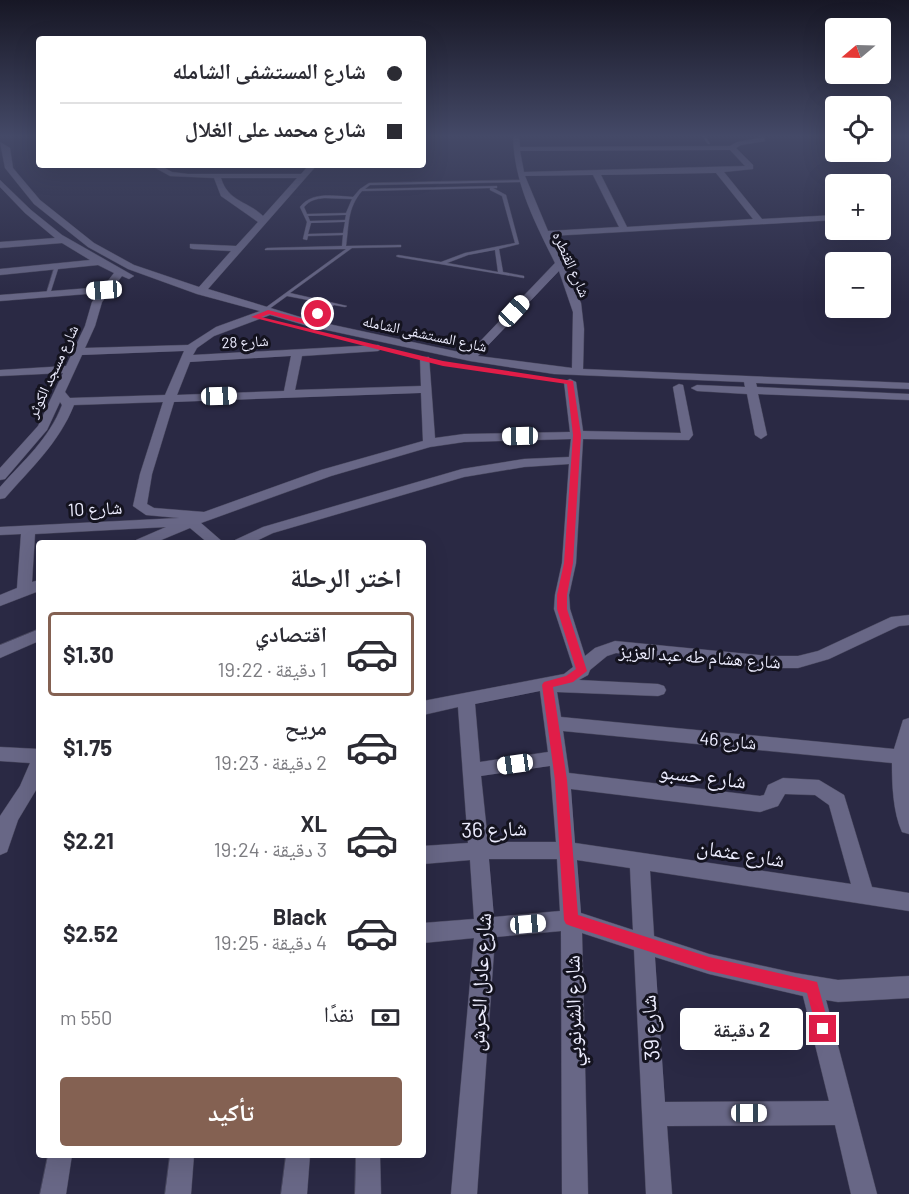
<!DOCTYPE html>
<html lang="ar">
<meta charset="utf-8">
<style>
:root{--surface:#fff;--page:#f7f7f7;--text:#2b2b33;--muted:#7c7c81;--line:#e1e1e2;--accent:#846152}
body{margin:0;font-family:Barlow,"Noto Naskh Arabic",sans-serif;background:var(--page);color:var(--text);direction:rtl;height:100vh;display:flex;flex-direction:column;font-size:22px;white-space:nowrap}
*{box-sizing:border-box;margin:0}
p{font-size:20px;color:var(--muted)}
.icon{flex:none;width:33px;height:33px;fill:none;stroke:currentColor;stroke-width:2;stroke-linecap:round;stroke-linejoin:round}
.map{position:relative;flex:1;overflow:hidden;direction:ltr}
.sheet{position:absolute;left:36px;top:540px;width:390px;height:618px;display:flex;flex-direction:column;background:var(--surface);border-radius:6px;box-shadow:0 6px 24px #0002;direction:rtl}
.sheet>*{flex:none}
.banner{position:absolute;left:36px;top:36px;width:390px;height:132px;border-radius:6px;box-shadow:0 6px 24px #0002;direction:rtl;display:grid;align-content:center;height:132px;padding:0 24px;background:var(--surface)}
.needle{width:39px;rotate:251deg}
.tools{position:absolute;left:825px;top:18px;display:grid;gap:12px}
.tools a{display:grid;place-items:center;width:66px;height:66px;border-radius:6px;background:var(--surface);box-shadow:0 6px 24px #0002;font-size:30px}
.end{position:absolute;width:27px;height:27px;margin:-14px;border:8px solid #e11d48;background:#fff;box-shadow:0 0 0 3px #fff}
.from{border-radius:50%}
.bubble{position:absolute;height:42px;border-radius:6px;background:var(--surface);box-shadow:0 6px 24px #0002;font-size:20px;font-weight:700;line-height:42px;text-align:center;direction:rtl}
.car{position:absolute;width:18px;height:36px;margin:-18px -9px;border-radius:8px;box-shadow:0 0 4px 2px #0007;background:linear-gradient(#fff 24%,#345 0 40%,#fff 0 76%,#345 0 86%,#fff 0)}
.banner b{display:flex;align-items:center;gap:21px;height:57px;font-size:22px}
.banner b+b{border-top:2px solid var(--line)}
.banner i{width:15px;height:15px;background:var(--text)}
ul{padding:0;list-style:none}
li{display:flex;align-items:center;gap:18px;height:84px;margin:0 12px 9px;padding:0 12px;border:3px solid transparent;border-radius:6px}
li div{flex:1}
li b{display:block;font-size:22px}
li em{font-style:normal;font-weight:700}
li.active{border-color:var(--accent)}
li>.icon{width:54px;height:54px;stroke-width:1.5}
h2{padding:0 24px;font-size:27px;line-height:72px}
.pay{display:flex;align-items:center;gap:15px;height:66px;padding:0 24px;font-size:22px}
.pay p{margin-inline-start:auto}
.primary-button{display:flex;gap:12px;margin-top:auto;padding:12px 24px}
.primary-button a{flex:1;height:69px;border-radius:6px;background:var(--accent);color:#fff;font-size:24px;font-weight:700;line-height:69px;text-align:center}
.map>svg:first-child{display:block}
</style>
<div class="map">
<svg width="909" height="1194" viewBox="0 0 909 1194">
<rect width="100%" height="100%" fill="#2a2944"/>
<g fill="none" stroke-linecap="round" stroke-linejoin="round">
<g stroke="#47465c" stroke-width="1">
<g id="lane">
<polygon points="701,135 705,135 710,144 708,144"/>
<path d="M524,180l-1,2 -153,3 -5,4 132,-3v2h-4l13,7 13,49 -20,5 4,23 21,4v2l-126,-21 -2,-1 2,-1 43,7 24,-9 50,-10 -13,-47 -12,-6v-2l-128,3c-15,17 -13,35 -16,55l53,-1h2v2l-49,1 -62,45 57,13 -2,1 -11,-2 -24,19 -5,-1 24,-19 -42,-8 -22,16 -4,-1 85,-62 -81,1v-1l2,-1 75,-2 1,-11 -35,1 -1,4 -4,-1 4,-17 -7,-15c12,-16 35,-11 53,-10l7,-8 9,-6zM324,198l28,1 -6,14 -39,1 -3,-7c6,-7 12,-8 20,-9zM346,215l-1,5 -35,1 -2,-5zM345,222l-2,11 -35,1 3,-11zM495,250l3,22 -51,-9 21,-8z"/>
<polygon points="55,265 59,266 50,294 46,295 46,294"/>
</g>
</g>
<g stroke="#47465c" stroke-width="1">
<g id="street">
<path d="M513,135h6l1,12 210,-1 7,-4 22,-4 -1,-3h6l1,6 -24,4 -5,3 17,17v4l-29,3 38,47 74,-4v5l-286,16 31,67 3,26 -1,40 326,14v6l-153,-6 1,4 152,7v6l-151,-6 9,41 -6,4 -6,-4 -8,-41 -50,-3 -6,-3 6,-3 48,2 -1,-5 -190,-8 -84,-13 -162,-35 -38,-11 -56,21 -17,12 -4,7 185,-10 5,3 -5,3 -76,5 -7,34 126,-4 -1,-27 1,-2h8l6,81 29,-4 106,-2 -6,-50 6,-3 6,3 7,49 98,2 -8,-46 6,-3 4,1 10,50 -4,5 -106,-1 -7,124 -7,32 1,14 15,47 10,-8 20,-7 153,15h30l20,-5 73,-34 18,-2v10l-10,1 -70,33 -31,9h-30l-152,-15 -9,3 -17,14 -2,5 -9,5 79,4 6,2 2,4 -2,4 -6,2 -101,-4 4,25 333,32 9,-29 6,-2v116l-7,-2c-9,-20 -10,-47 -10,-69l-329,-32 6,42 191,23 4,-1 4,-10 15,-7 36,2 25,15 28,92 37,6v18l-259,-40 4,65 55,18 86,19 43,7 71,-4v22l-71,4 -12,-2 51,194h-26l-16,-69 -168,1 5,68h-26l-12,-244 -52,-17 6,261h-26l-1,-263 -66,6 -18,257h-26l23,-256 -51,5v-20l51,-4 -4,-59 -47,4v-18l45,-3 -10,-136 -35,8v-14l141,-27 9,-7 -19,-58 1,-14 7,-32 7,-99 -45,3 -60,10 -191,56 -21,10h-19l2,-3 28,-13 199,-58 62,-10 45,-2 2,-18 -107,3 -34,5 -99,29 -130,47 23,20h-16l-18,-15 -36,15h-20l2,-3 30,-13 -131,7 -3,48 7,-2v11l-39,15v-11l17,-7 4,-54 -21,1v-8l179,-9 -33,-3 -13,-9 7,-32 23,-72 -89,3c-15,38 -43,63 -69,93l-5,1v-12c24,-27 49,-48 62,-82l-2,-3 -13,28 -42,49 -5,1v-12l38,-42 25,-53 -63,3v-6l66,-4 19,-40 7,-24 7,-9 -99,8v-6l103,-8 11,-14 -16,-8 -98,10v-6l90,-9 -28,-17 -62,5v-6l55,-4 -30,-25 -25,-26v-7l31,30 31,25 72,41 -5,3 -7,-3 -20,26 -7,24 -10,22 103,-3 28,-18 44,-16 -63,-17 -69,-25 -40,-22 -54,-43 -29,-36 -5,-26 10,6 3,20 27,32 54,43 40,22 65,22 32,-36 -38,-2 -3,-1v-4l46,2 22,-24 -37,-26 -7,-18 -44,-2 -20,-11h9l13,7 16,2h113l8,-9h8l-109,124 102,31 158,34 87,-91c-21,-43 -41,-80 -42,-128zM730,150l15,16 -221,6 -4,-21zM716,173l37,46 -126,8 -26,-52zM593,175l26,52 -71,4 -23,-55zM221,178h76l-34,38c-15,-15 -35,-14 -42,-38zM559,271l14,41 -1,56 -94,-12zM184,351l-19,44 -95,3 -5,-6 17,-37zM291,356l-7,35 -107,4 13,-33zM421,393l2,48 -102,29 -117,42 -50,-4 -7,-4 5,-30 22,-72zM540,691l8,61 -68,10 -5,-58zM550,766l6,76h-68l-7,-66zM571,789l189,23 18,-6 7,-12 30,1 14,10 22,79 -276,-41zM489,859h68l3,52 -66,6zM577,860l53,8 3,62 -52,-17zM655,957l54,17 94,22 26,105 -164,1z"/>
<polygon points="39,629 39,641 0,658 0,645"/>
<polygon points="0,747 39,749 39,785 18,820 7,852 0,855 0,816 20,786 30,763 0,761"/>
<polygon points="48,1155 72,1155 66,1194 40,1194"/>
<polygon points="170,1155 194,1155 191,1194 165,1194"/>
<polygon points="286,1155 310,1155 307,1194 281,1194"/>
<polygon points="356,1155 380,1155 381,1194 355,1194"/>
</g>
</g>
<use href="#lane" fill="#686786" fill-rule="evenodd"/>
<use href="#street" fill="#686786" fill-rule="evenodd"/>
</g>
<linearGradient id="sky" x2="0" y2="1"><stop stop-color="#171725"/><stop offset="0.45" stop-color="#444967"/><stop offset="1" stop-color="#444967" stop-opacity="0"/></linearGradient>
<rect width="909" height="302" fill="url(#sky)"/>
<polygon fill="#e11d48" points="268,310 307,320 316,313 320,313 320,316 308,325 269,314 261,317 443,361 573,381 581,435 573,563 567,595 567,609 587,671 573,682 553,687 567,780 578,915 709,957 817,982 830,1029 828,1034 823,1036 818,1034 807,993 709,971 571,926 566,924 564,920 555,780 542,685 544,682 566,676 576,669 557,609 557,595 564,563 573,435 567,384 443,366 251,317"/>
<g text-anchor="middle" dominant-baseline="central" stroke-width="6" stroke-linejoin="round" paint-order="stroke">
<g font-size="15" fill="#ededff" stroke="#14131f">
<text transform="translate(572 264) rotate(66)">شارع القنطره</text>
<text transform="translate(425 333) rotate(12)">شارع المستشفى الشامله</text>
<text transform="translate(245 341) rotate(-3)">شارع 28</text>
<text transform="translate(52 371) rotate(-65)">شارع مسجد الكوثر</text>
</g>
<g font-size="18" fill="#ededff" stroke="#14131f">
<text transform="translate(95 508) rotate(-3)">شارع 10</text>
<text transform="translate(700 656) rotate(4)">شارع هشام طه عبد العزيز</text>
<text transform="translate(728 740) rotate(5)">شارع 46</text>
</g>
<g font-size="21" fill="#ededff" stroke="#14131f">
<text transform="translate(703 775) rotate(7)">شارع حسبو</text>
<text transform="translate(494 828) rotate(-2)">شارع 36</text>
<text transform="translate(741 852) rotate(9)">شارع عثمان</text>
<text transform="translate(479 982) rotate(-87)">شارع عادل الحرش</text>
<text transform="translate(572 1011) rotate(-91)">شارع الشرنوبي</text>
<text transform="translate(649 1028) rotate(-94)">شارع 39</text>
</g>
</g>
</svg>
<div class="tools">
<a><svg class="needle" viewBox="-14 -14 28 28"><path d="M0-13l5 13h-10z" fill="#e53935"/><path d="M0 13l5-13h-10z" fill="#7c7c81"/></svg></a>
<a><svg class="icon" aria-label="locate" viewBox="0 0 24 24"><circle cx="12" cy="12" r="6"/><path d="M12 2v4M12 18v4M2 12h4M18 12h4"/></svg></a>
<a>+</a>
<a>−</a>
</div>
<i class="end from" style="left:318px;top:314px"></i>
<i class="end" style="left:823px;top:1029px"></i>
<div class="bubble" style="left:680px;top:1008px;width:123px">2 دقيقة</div>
<i class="car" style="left:104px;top:290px;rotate:266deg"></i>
<i class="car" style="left:514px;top:311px;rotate:43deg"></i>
<i class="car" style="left:219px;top:396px;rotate:88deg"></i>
<i class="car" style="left:520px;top:436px;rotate:269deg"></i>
<i class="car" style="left:515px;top:764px;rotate:262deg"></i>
<i class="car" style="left:528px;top:924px;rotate:85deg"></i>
<i class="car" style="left:749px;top:1113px;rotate:90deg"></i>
<div class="banner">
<b><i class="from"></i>شارع المستشفى الشامله</b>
<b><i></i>شارع محمد على الغلال</b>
</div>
<section class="sheet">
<h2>اختر الرحلة</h2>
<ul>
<li class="active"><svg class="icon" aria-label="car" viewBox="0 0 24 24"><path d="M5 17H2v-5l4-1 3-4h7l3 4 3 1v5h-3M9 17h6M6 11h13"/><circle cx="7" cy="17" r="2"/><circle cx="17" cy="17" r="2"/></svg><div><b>اقتصادي</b><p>1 دقيقة · 19:22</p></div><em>$1.30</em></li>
<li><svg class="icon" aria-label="car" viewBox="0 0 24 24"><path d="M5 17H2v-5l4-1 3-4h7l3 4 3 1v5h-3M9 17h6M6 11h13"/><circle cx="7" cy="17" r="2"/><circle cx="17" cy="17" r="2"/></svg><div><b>مريح</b><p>2 دقيقة · 19:23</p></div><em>$1.75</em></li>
<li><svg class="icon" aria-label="car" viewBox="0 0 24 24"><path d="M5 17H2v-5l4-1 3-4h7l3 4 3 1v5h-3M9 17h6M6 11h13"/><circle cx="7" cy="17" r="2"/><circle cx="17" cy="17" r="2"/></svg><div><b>XL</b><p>3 دقيقة · 19:24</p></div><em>$2.21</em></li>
<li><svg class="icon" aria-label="car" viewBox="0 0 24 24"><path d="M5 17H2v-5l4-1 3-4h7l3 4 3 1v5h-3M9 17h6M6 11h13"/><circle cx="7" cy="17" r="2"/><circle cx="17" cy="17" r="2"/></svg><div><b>Black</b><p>4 دقيقة · 19:25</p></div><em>$2.52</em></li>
</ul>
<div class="pay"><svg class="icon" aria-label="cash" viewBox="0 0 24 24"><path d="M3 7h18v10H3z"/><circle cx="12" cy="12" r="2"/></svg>نقدًا<p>550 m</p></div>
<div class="primary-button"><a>تأكيد</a></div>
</section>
</div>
